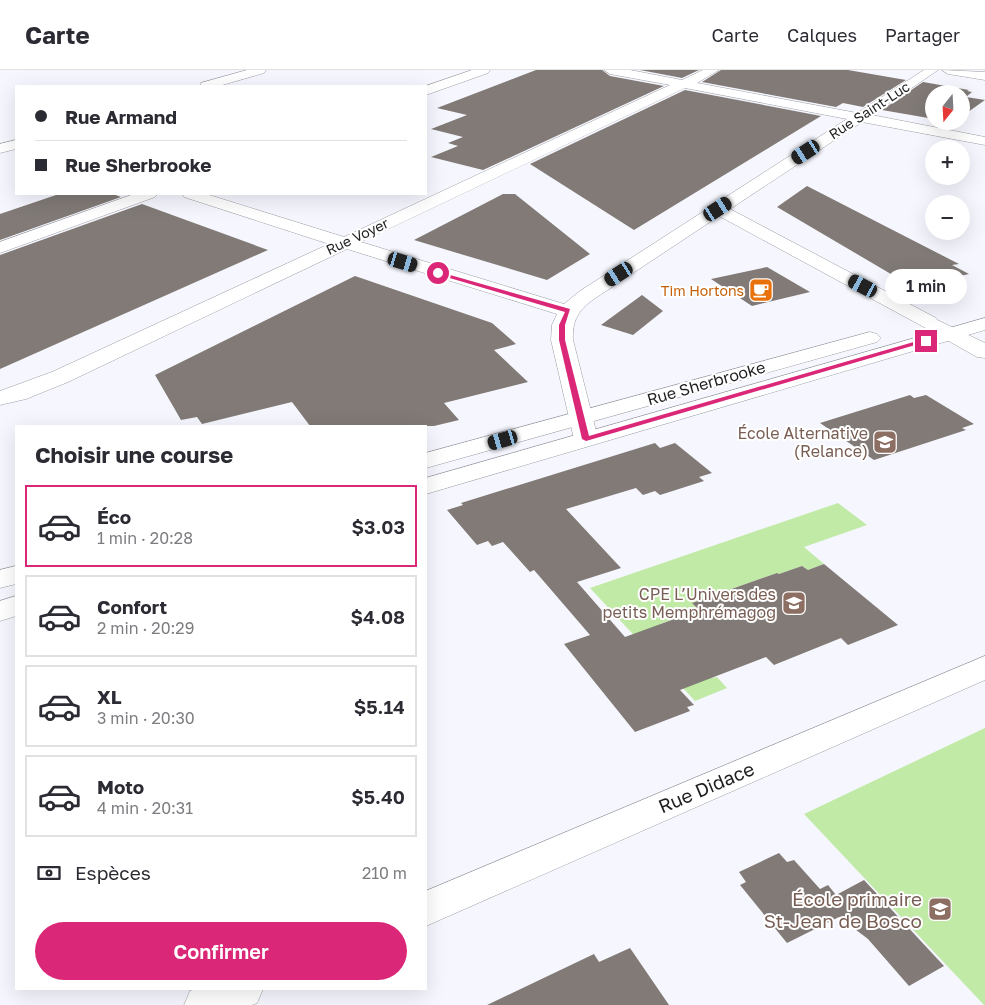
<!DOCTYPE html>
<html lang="fr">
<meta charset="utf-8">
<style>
:root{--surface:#fff;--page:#f2f2f3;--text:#2b2b33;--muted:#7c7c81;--line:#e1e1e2;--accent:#db2777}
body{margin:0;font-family:"Golos Text",sans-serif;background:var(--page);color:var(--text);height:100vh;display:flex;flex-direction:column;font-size:19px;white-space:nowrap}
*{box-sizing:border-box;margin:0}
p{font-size:16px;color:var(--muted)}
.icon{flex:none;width:28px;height:28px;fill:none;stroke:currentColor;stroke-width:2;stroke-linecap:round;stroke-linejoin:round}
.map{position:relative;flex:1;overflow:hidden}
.panel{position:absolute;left:15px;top:355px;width:412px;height:565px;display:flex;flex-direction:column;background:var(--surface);border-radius:0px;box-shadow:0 5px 20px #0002}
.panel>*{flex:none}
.hud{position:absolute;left:15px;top:15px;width:412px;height:110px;border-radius:0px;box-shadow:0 5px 20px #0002;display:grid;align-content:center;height:110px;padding:0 20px;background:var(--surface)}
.needle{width:32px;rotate:198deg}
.controls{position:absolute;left:925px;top:15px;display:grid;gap:10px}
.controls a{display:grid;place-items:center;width:45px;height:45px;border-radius:50%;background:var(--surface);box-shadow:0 5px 20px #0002;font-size:25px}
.end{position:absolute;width:22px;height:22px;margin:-11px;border:6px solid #db2777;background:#fff;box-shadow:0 0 0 2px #fff}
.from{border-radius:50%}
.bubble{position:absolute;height:35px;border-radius:18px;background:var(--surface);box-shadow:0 5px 20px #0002;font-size:16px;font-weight:600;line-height:35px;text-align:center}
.car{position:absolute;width:15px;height:30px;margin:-15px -8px;border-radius:6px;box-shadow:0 0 4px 1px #0007;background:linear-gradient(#222 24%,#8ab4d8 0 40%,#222 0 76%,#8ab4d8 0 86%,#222 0)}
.hud b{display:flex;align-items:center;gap:18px;height:48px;font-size:19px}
.hud b+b{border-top:1px solid var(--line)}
.hud i{width:12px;height:12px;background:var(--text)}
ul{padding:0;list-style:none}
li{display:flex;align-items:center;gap:15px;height:82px;margin:0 10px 8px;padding:0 10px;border:2px solid var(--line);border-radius:0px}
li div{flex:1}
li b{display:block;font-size:19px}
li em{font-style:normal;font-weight:600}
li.on{border-color:var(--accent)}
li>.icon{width:45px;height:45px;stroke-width:1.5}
h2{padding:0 20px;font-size:22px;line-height:60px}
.pay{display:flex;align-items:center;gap:12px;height:55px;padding:0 20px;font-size:19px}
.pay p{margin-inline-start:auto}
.action{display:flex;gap:10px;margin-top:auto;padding:10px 20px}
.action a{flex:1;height:58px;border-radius:30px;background:var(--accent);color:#fff;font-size:20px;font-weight:600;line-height:58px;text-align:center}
header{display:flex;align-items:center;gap:30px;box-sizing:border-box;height:70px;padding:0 25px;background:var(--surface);border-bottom:1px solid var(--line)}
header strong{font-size:24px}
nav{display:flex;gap:28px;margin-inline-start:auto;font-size:18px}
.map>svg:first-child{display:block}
</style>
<header>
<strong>Carte</strong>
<nav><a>Carte</a><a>Calques</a><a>Partager</a></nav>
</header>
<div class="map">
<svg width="985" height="935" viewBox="0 0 985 935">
<rect width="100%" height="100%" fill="#f6f7fe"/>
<g fill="#c0eaa6">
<polygon points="838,433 867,455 804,477 824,494 808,500 802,496 779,504 777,503 692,533 699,540 660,554 712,608 717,607 727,618 695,631 590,518"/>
<polygon points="985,658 985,935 984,935 804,744"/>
</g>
<g fill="#817a76">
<polygon points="536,0 602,0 610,6 664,16 483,100 431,87 458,76 448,73 463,67 431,59 467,45 437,38"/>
<polygon points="640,0 699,0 682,8"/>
<polygon points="721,0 848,0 906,10 863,37 843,33 836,37 702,12"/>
<polygon points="923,12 969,20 967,21 972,22 966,27 985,30 961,47 961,24 934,24 934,49 882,40"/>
<polygon points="685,20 821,46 634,160 530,94"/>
<polygon points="807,116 959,194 952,195 969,204 919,215 903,206 896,207 777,137"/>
<polygon points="59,124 113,124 121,127 0,170 0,144"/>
<polygon points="503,124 515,124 590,184 547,210 414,170"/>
<polygon points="142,134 268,180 0,299 0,185"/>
<polygon points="767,197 810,222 752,236 711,209"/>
<polygon points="355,206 492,253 516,274 494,280 528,312 444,333 459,350 434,356 310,356 292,332 202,354 197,347 181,350 155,305"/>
<polygon points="642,225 663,241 633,265 601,255"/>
<polygon points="910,325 914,328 926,325 974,354 962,358 966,360 874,390 820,353"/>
<polygon points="655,373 660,378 675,373 712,403 699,407 704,411 660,425 655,421 643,425 636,418 566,439 621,498 577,512 625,567 699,540 692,533 777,503 779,504 802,496 808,500 824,494 898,555 848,575 841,568 774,595 766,587 680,620 694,635 687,637 690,641 635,662 564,574 590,565 534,500 530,502 503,472 492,476 488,471 477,475 447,440 463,435 461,433"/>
<polygon points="779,783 787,792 794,790 820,819 828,815 836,825 864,810 944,896 909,916 868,869 839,847 787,873 740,815 746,812 739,802"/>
<polygon points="630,878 669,935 487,935 594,884 599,892"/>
</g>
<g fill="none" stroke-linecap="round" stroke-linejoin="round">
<g stroke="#9b9da4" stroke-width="1">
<g id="street">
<polygon points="247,0 266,0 264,3 219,16 200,16 201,13"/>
<polygon points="472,0 490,0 488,3 426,25 426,16"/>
<path d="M604,0h26l52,10 21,-10h16l-22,13 160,30 67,-43h14l-66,45 113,22v8l-123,-23 -132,87 206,109 3,4 -3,4 -7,2 -7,-2 -203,-110 -125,83c-16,11 -22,22 -21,41l25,99 -3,5 -9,2 -9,-2 -3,-5 -23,-99 1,-15 5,-11 -210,-65 -279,133 -42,17 -26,6v-14l52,-19 277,-128 -145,-47 -2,-3h24l138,43 326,-152 -60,-11zM685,18l162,31 -267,172 -16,13 -203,-62z"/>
<polygon points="942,0 985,2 985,10 948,4"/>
<polygon points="16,70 16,79 0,83 0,74"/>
<polygon points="134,124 157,124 155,127 0,183 0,172"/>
<polygon points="985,586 985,610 426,856 426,821"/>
<polygon points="195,919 263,919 257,933 252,935 184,935 190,921"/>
</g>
</g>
<g stroke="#9b9da4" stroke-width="1">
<polygon id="secondary" points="929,246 985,273 985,288 977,287 922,256 919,252 922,248"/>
</g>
<g stroke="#9b9da4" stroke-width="1">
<g id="primary">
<polygon points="985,248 985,260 426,424 426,408"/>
<polygon points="870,262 877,264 881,268 877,272 426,398 426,383"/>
<polygon points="16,496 16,514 0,518 0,500"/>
<polygon points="16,526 16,546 0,551 0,531"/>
</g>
</g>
<use href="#street" fill="#fff" fill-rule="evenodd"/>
<use href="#secondary" fill="#fff" fill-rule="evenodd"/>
<use href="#primary" fill="#fff" fill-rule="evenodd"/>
</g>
<polygon fill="#db2777" points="436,201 570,239 565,255 565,270 589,366 924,269 929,271 586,371 582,369 559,270 559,255 565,242 436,204"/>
<defs>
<g id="cafe-square" transform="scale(1.25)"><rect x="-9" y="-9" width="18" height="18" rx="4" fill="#e8710a" stroke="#fff"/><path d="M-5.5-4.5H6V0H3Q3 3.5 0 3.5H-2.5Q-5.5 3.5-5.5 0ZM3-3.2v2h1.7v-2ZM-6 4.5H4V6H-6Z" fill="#fff"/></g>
<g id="school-square" transform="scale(1.25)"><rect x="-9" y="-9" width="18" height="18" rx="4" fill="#8d6e63" stroke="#fff"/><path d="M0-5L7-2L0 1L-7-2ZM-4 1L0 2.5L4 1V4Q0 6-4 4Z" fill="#fff"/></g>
</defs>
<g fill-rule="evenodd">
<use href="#cafe-square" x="761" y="220"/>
<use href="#school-square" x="885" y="372"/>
<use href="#school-square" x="794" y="533"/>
<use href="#school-square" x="940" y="839"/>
</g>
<g text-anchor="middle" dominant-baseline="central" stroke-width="4" stroke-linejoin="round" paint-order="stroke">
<g font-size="14" fill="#1f1f22" stroke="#fff">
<text transform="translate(869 40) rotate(-33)">Rue Saint-Luc</text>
<text transform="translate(357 166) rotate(-25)">Rue Voyer</text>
</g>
<g font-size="14" fill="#c56008" stroke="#fff" text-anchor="end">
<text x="744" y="220">Tim Hortons</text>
</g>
<g font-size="16" fill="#1f1f22" stroke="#fff">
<text transform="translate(706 313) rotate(-16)">Rue Sherbrooke</text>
</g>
<g font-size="16" fill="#785e54" stroke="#fff" text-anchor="end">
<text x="868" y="363">École Alternative<tspan x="868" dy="18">(Relance)</tspan></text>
<text x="776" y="524">CPE L’Univers des<tspan x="776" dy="18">petits Memphrémagog</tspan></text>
</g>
<g font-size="19" fill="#1f1f22" stroke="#fff">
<text transform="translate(706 717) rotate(-23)">Rue Didace</text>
</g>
<g font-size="19" fill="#785e54" stroke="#fff" text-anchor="end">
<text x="922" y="828">École primaire<tspan x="922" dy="22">St-Jean de Bosco</tspan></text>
</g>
</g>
</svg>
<div class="controls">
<a><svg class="needle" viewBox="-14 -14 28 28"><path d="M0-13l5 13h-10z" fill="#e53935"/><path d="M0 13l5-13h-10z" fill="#7c7c81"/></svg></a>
<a>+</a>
<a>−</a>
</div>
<i class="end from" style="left:438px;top:203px"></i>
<i class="end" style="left:926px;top:271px"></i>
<div class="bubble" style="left:885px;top:199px;width:82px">1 min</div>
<i class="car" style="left:806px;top:82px;rotate:237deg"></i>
<i class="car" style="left:718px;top:139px;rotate:57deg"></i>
<i class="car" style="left:403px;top:192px;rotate:107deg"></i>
<i class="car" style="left:619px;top:204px;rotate:237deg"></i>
<i class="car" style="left:863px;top:216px;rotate:298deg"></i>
<i class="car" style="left:503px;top:370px;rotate:254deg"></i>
<div class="hud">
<b><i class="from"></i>Rue Armand</b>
<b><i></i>Rue Sherbrooke</b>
</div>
<section class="panel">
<h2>Choisir une course</h2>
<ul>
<li class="on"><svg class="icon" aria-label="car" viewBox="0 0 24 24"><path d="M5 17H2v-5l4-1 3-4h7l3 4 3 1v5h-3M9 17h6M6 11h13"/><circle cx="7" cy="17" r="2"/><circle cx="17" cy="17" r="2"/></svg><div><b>Éco</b><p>1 min · 20:28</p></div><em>$3.03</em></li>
<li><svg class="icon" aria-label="car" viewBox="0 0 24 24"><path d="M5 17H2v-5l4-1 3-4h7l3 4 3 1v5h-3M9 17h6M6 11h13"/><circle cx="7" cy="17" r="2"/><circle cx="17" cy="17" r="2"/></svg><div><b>Confort</b><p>2 min · 20:29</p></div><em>$4.08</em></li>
<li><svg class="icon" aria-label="car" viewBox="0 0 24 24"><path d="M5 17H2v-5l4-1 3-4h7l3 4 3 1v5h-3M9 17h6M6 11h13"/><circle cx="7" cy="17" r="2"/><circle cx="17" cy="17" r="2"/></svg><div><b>XL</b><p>3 min · 20:30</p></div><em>$5.14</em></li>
<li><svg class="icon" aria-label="car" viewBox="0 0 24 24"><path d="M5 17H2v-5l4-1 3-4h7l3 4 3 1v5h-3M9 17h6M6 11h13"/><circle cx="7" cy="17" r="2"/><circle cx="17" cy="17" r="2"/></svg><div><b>Moto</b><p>4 min · 20:31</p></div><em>$5.40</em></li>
</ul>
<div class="pay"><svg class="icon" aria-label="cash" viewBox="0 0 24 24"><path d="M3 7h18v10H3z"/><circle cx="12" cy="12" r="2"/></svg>Espèces<p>210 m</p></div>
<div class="action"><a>Confirmer</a></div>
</section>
</div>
